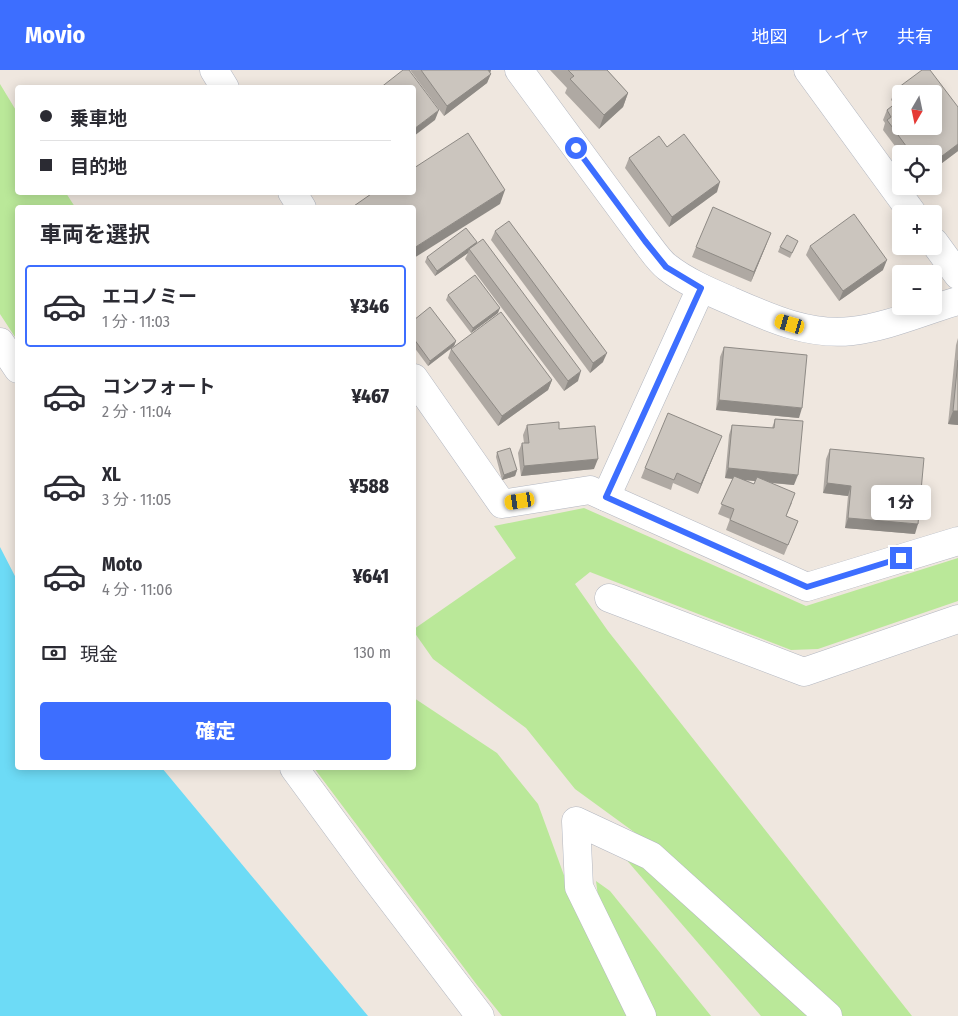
<!DOCTYPE html>
<html lang="ja">
<meta charset="utf-8">
<style>
:root{--surface:#fff;--page:#f2f2f3;--text:#2b2b33;--muted:#7c7c81;--line:#e1e1e2;--accent:#3d6eff}
body{margin:0;font-family:"Fira Sans Condensed","Noto Sans JP",sans-serif;background:var(--page);color:var(--text);height:100vh;display:flex;flex-direction:column;font-size:19px;white-space:nowrap}
*{box-sizing:border-box;margin:0}
p{font-size:16px;color:var(--muted)}
.icon{flex:none;width:28px;height:28px;fill:none;stroke:currentColor;stroke-width:2;stroke-linecap:round;stroke-linejoin:round}
.map{position:relative;flex:1;overflow:hidden}
.side{position:absolute;left:15px;top:135px;width:401px;height:565px;display:flex;flex-direction:column;background:var(--surface);border-radius:5px;box-shadow:0 2px 12px #0003}
.side>*{flex:none}
.banner{position:absolute;left:15px;top:15px;width:401px;height:110px;border-radius:5px;box-shadow:0 2px 12px #0003;display:grid;align-content:center;height:110px;padding:0 25px;background:var(--surface)}
.needle{width:32px;rotate:189deg}
.buttons{position:absolute;left:892px;top:15px;display:grid;gap:10px}
.buttons a{display:grid;place-items:center;width:50px;height:50px;border-radius:5px;background:var(--surface);box-shadow:0 2px 12px #0003;font-size:25px}
.end{position:absolute;width:22px;height:22px;margin:-11px;border:6px solid #3d6eff;background:#fff;box-shadow:0 0 0 2px #fff}
.from{border-radius:50%}
.bubble{position:absolute;height:35px;border-radius:5px;background:var(--surface);box-shadow:0 2px 12px #0003;font-size:16px;font-weight:800;line-height:35px;text-align:center}
.car{position:absolute;width:15px;height:30px;margin:-15px -8px;border-radius:6px;box-shadow:0 0 4px 1px #0007;background:linear-gradient(#f5c518 24%,#345 0 40%,#f5c518 0 76%,#345 0 86%,#f5c518 0)}
.banner b{display:flex;align-items:center;gap:18px;height:48px;font-size:19px}
.banner b+b{border-top:1px solid var(--line)}
.banner i{width:12px;height:12px;background:var(--text)}
ul{padding:0;list-style:none}
li{display:flex;align-items:center;gap:15px;height:82px;margin:0 10px 8px;padding:0 15px;border:2px solid transparent;border-radius:5px}
li div{flex:1}
li b{display:block;font-size:19px}
li em{font-style:normal;font-weight:800}
li.current{border-color:var(--accent)}
li>.icon{width:45px;height:45px;stroke-width:1.5}
h2{padding:0 25px;font-size:22px;line-height:60px}
.pay{display:flex;align-items:center;gap:12px;height:55px;padding:0 25px;font-size:19px}
.pay p{margin-inline-start:auto}
.action{display:flex;gap:10px;margin-top:auto;padding:10px 25px}
.action a{flex:1;height:58px;border-radius:5px;background:var(--accent);color:#fff;font-size:20px;font-weight:800;line-height:58px;text-align:center}
header{display:flex;align-items:center;gap:30px;box-sizing:border-box;height:70px;padding:0 25px;background:var(--accent);color:#fff}
header strong{font-size:24px}
nav{display:flex;gap:28px;margin-inline-start:auto;font-size:18px}
.map>svg:first-child{display:block}
</style>
<header>
<strong>Movio</strong>
<nav><a>地図</a><a>レイヤ</a><a>共有</a></nav>
</header>
<div class="map">
<svg width="958" height="946" viewBox="0 0 958 946">
<rect width="100%" height="100%" fill="#efe7df"/>
<g fill="#bae899">
<polygon points="0,14 17,42 18,122 66,123 75,137 18,138 17,270 0,244"/>
<polygon points="584,438 806,536 958,488 958,531 818,579 791,580 590,502 575,514 608,561 912,946 843,946 667,786 575,719 526,658 433,589 414,562 414,559 516,488 494,456"/>
<polygon points="414,628 497,683 538,734 573,830 631,946 502,946 477,915 314,698 414,698"/>
<polygon points="624,787 649,798 816,946 761,946"/>
<polygon points="596,811 610,821 711,946 655,946 598,826"/>
</g>
<polygon fill="#6ddbf6" points="0,477 17,510 18,698 162,698 368,946 0,946"/>
<g fill="none" stroke-linecap="round" stroke-linejoin="round">
<g stroke="#b3b7c1" stroke-width="29">
<g id="minor">
<polyline points="214,0 225,18"/>
<path d="M519,0l126,171c7,9 14,20 22,26 19,15 43,25 64,34 39,17 78,35 121,30 36,-4 71,-20 106,-30"/>
<polyline points="808,0 913,144"/>
<polyline points="292,122 302,138"/>
<polyline points="934,172 958,205"/>
<polyline points="0,272 18,299"/>
<polyline points="414,308 502,434 590,420 807,517 958,471"/>
<polyline points="606,427 701,218"/>
<polyline points="609,528 804,602 958,549"/>
<polyline points="294,698 371,803 480,946"/>
<polyline points="642,946 579,817 576,751 651,786 828,946"/>
</g>
</g>
<use href="#minor" stroke="#fff" stroke-width="28"/>
</g>
<g fill="#afa9a3" fill-rule="evenodd">
<polygon points="410,0 491,0 487,13 444,46"/>
<polygon points="550,0 607,0 628,23 623,37 599,59 565,23 567,18"/>
<polygon points="895,20 958,37 958,81 934,99 934,84 901,84 883,60 885,53 883,50 887,40 895,34 891,30"/>
<polygon points="667,77 717,122 669,157 625,98 629,88"/>
<polygon points="495,161 603,292 590,303 491,170"/>
<polygon points="798,171 790,188 778,182 780,177"/>
<polygon points="477,172 476,174 578,311 564,321 465,189 468,183 435,206 425,192 427,187"/>
<polygon points="767,173 751,212 692,187 696,177"/>
<polygon points="810,176 883,200 839,231 806,185"/>
<polygon points="448,225 498,243 471,263 446,230"/>
<polygon points="414,250 456,271 454,276 428,296 414,277"/>
<polygon points="958,268 958,355 948,354 956,275"/>
<polygon points="724,277 799,348 716,340 720,287"/>
<polygon points="451,279 552,310 548,320 498,356 448,288"/>
<path d="M775,349l19,66 -24,-2 22,20 -6,13 12,5 -14,34 -58,-25 4,-11 -12,-5 15,-35 -8,-1 4,-43 3,-10 40,3zM745,410l10,1 -1,3z"/>
<polygon points="527,355 559,359 594,399 521,406 518,383 522,373 524,373 523,365"/>
<polygon points="718,375 698,424 673,413 671,420 641,408 645,398"/>
<polygon points="830,379 915,464 845,458 848,426 823,423 826,389"/>
<polygon points="497,382 517,400 515,406 502,410 496,387"/>
</g>
<g fill="#8e8a85">
<polygon points="488,0 491,0 489,5 491,4 487,13 444,46 447,36"/>
<polygon points="628,23 623,37 599,59 604,45"/>
<polygon points="439,40 435,50 414,66 414,59"/>
<polygon points="958,74 958,81 934,99 934,92"/>
<polygon points="720,112 717,122 669,157 672,147"/>
<polygon points="505,120 500,134 414,188 414,178"/>
<polygon points="771,163 767,173 751,212 754,202"/>
<polygon points="477,172 475,177 469,179 468,183 435,206 437,201"/>
<polygon points="887,190 883,200 839,231 843,221"/>
<polygon points="500,238 498,243 471,263 473,258"/>
<polygon points="456,271 454,276 428,296 430,291"/>
<polygon points="607,283 603,292 590,303 593,293"/>
<polygon points="581,301 578,311 564,321 568,311"/>
<polygon points="552,310 548,320 498,356 502,346"/>
<polygon points="719,330 802,338 799,348 716,340"/>
<polygon points="953,341 958,341 958,355 948,354"/>
<polygon points="722,366 718,375 698,424 701,414"/>
<polygon points="598,389 594,399 521,406 524,396"/>
<polygon points="728,398 798,405 794,415 725,408"/>
<polygon points="517,400 515,406 502,410 504,405"/>
<polygon points="827,413 851,416 848,426 823,423"/>
<polygon points="848,448 918,454 915,464 845,458"/>
</g>
<g fill="#cbc5be" stroke="#8e8a85">
<polygon points="403,0 409,0 439,40 414,59 414,18 380,18"/>
<polygon points="421,0 488,0 491,4 447,36"/>
<polygon points="568,0 607,0 628,23 604,45 570,9 574,6"/>
<polygon points="922,0 930,0 958,37 958,74 934,92 934,84 912,84 887,50 891,47 887,40 901,29 901,56 934,56 934,24 901,24 901,28 895,20"/>
<polygon points="468,63 505,120 414,178 414,138 351,138 374,122 414,122 414,98"/>
<polygon points="684,64 720,112 672,147 629,88 659,66 667,77"/>
<polygon points="713,137 771,163 754,202 696,177"/>
<polygon points="854,144 887,190 843,221 810,176"/>
<polygon points="509,151 607,283 593,293 495,161"/>
<polygon points="466,158 477,172 437,201 427,187"/>
<polygon points="787,165 798,171 792,183 780,177"/>
<polygon points="483,169 581,301 568,311 469,179"/>
<polygon points="475,205 500,238 473,258 448,225"/>
<polygon points="430,237 456,271 430,291 414,269 414,250"/>
<polygon points="501,242 552,310 502,346 451,279"/>
<polygon points="724,277 807,285 802,338 719,330"/>
<polygon points="958,290 958,341 953,341"/>
<polygon points="668,343 722,366 701,414 677,403 674,410 645,398"/>
<polygon points="775,349 803,351 798,405 728,398 732,355 774,358"/>
<polygon points="559,352 559,359 595,356 598,389 524,396 522,373 529,373 527,355"/>
<polygon points="510,378 517,400 504,405 497,382"/>
<polygon points="830,379 924,388 918,454 848,448 851,416 827,413"/>
<polygon points="734,406 754,414 757,407 795,423 786,446 798,451 788,475 730,450 734,439 721,434"/>
</g>
<g fill="none" stroke-linecap="round" stroke-linejoin="round">
<polyline stroke="#3d6eff" stroke-width="6" points="576,78 645,171 666,197 701,218 606,427 807,517 901,488"/>
</g>
</svg>
<div class="buttons">
<a><svg class="needle" viewBox="-14 -14 28 28"><path d="M0-13l5 13h-10z" fill="#e53935"/><path d="M0 13l5-13h-10z" fill="#7c7c81"/></svg></a>
<a><svg class="icon" aria-label="locate" viewBox="0 0 24 24"><circle cx="12" cy="12" r="6"/><path d="M12 2v4M12 18v4M2 12h4M18 12h4"/></svg></a>
<a>+</a>
<a>−</a>
</div>
<i class="end from" style="left:576px;top:78px"></i>
<i class="end" style="left:901px;top:488px"></i>
<div class="bubble" style="left:871px;top:415px;width:60px">1 分</div>
<i class="car" style="left:790px;top:254px;rotate:286deg"></i>
<i class="car" style="left:520px;top:431px;rotate:261deg"></i>
<div class="banner">
<b><i class="from"></i>乗車地</b>
<b><i></i>目的地</b>
</div>
<section class="side">
<h2>車両を選択</h2>
<ul>
<li class="current"><svg class="icon" aria-label="car" viewBox="0 0 24 24"><path d="M5 17H2v-5l4-1 3-4h7l3 4 3 1v5h-3M9 17h6M6 11h13"/><circle cx="7" cy="17" r="2"/><circle cx="17" cy="17" r="2"/></svg><div><b>エコノミー</b><p>1 分 · 11:03</p></div><em>¥346</em></li>
<li><svg class="icon" aria-label="car" viewBox="0 0 24 24"><path d="M5 17H2v-5l4-1 3-4h7l3 4 3 1v5h-3M9 17h6M6 11h13"/><circle cx="7" cy="17" r="2"/><circle cx="17" cy="17" r="2"/></svg><div><b>コンフォート</b><p>2 分 · 11:04</p></div><em>¥467</em></li>
<li><svg class="icon" aria-label="car" viewBox="0 0 24 24"><path d="M5 17H2v-5l4-1 3-4h7l3 4 3 1v5h-3M9 17h6M6 11h13"/><circle cx="7" cy="17" r="2"/><circle cx="17" cy="17" r="2"/></svg><div><b>XL</b><p>3 分 · 11:05</p></div><em>¥588</em></li>
<li><svg class="icon" aria-label="car" viewBox="0 0 24 24"><path d="M5 17H2v-5l4-1 3-4h7l3 4 3 1v5h-3M9 17h6M6 11h13"/><circle cx="7" cy="17" r="2"/><circle cx="17" cy="17" r="2"/></svg><div><b>Moto</b><p>4 分 · 11:06</p></div><em>¥641</em></li>
</ul>
<div class="pay"><svg class="icon" aria-label="cash" viewBox="0 0 24 24"><path d="M3 7h18v10H3z"/><circle cx="12" cy="12" r="2"/></svg>現金<p>130 m</p></div>
<div class="action"><a>確定</a></div>
</section>
</div>
